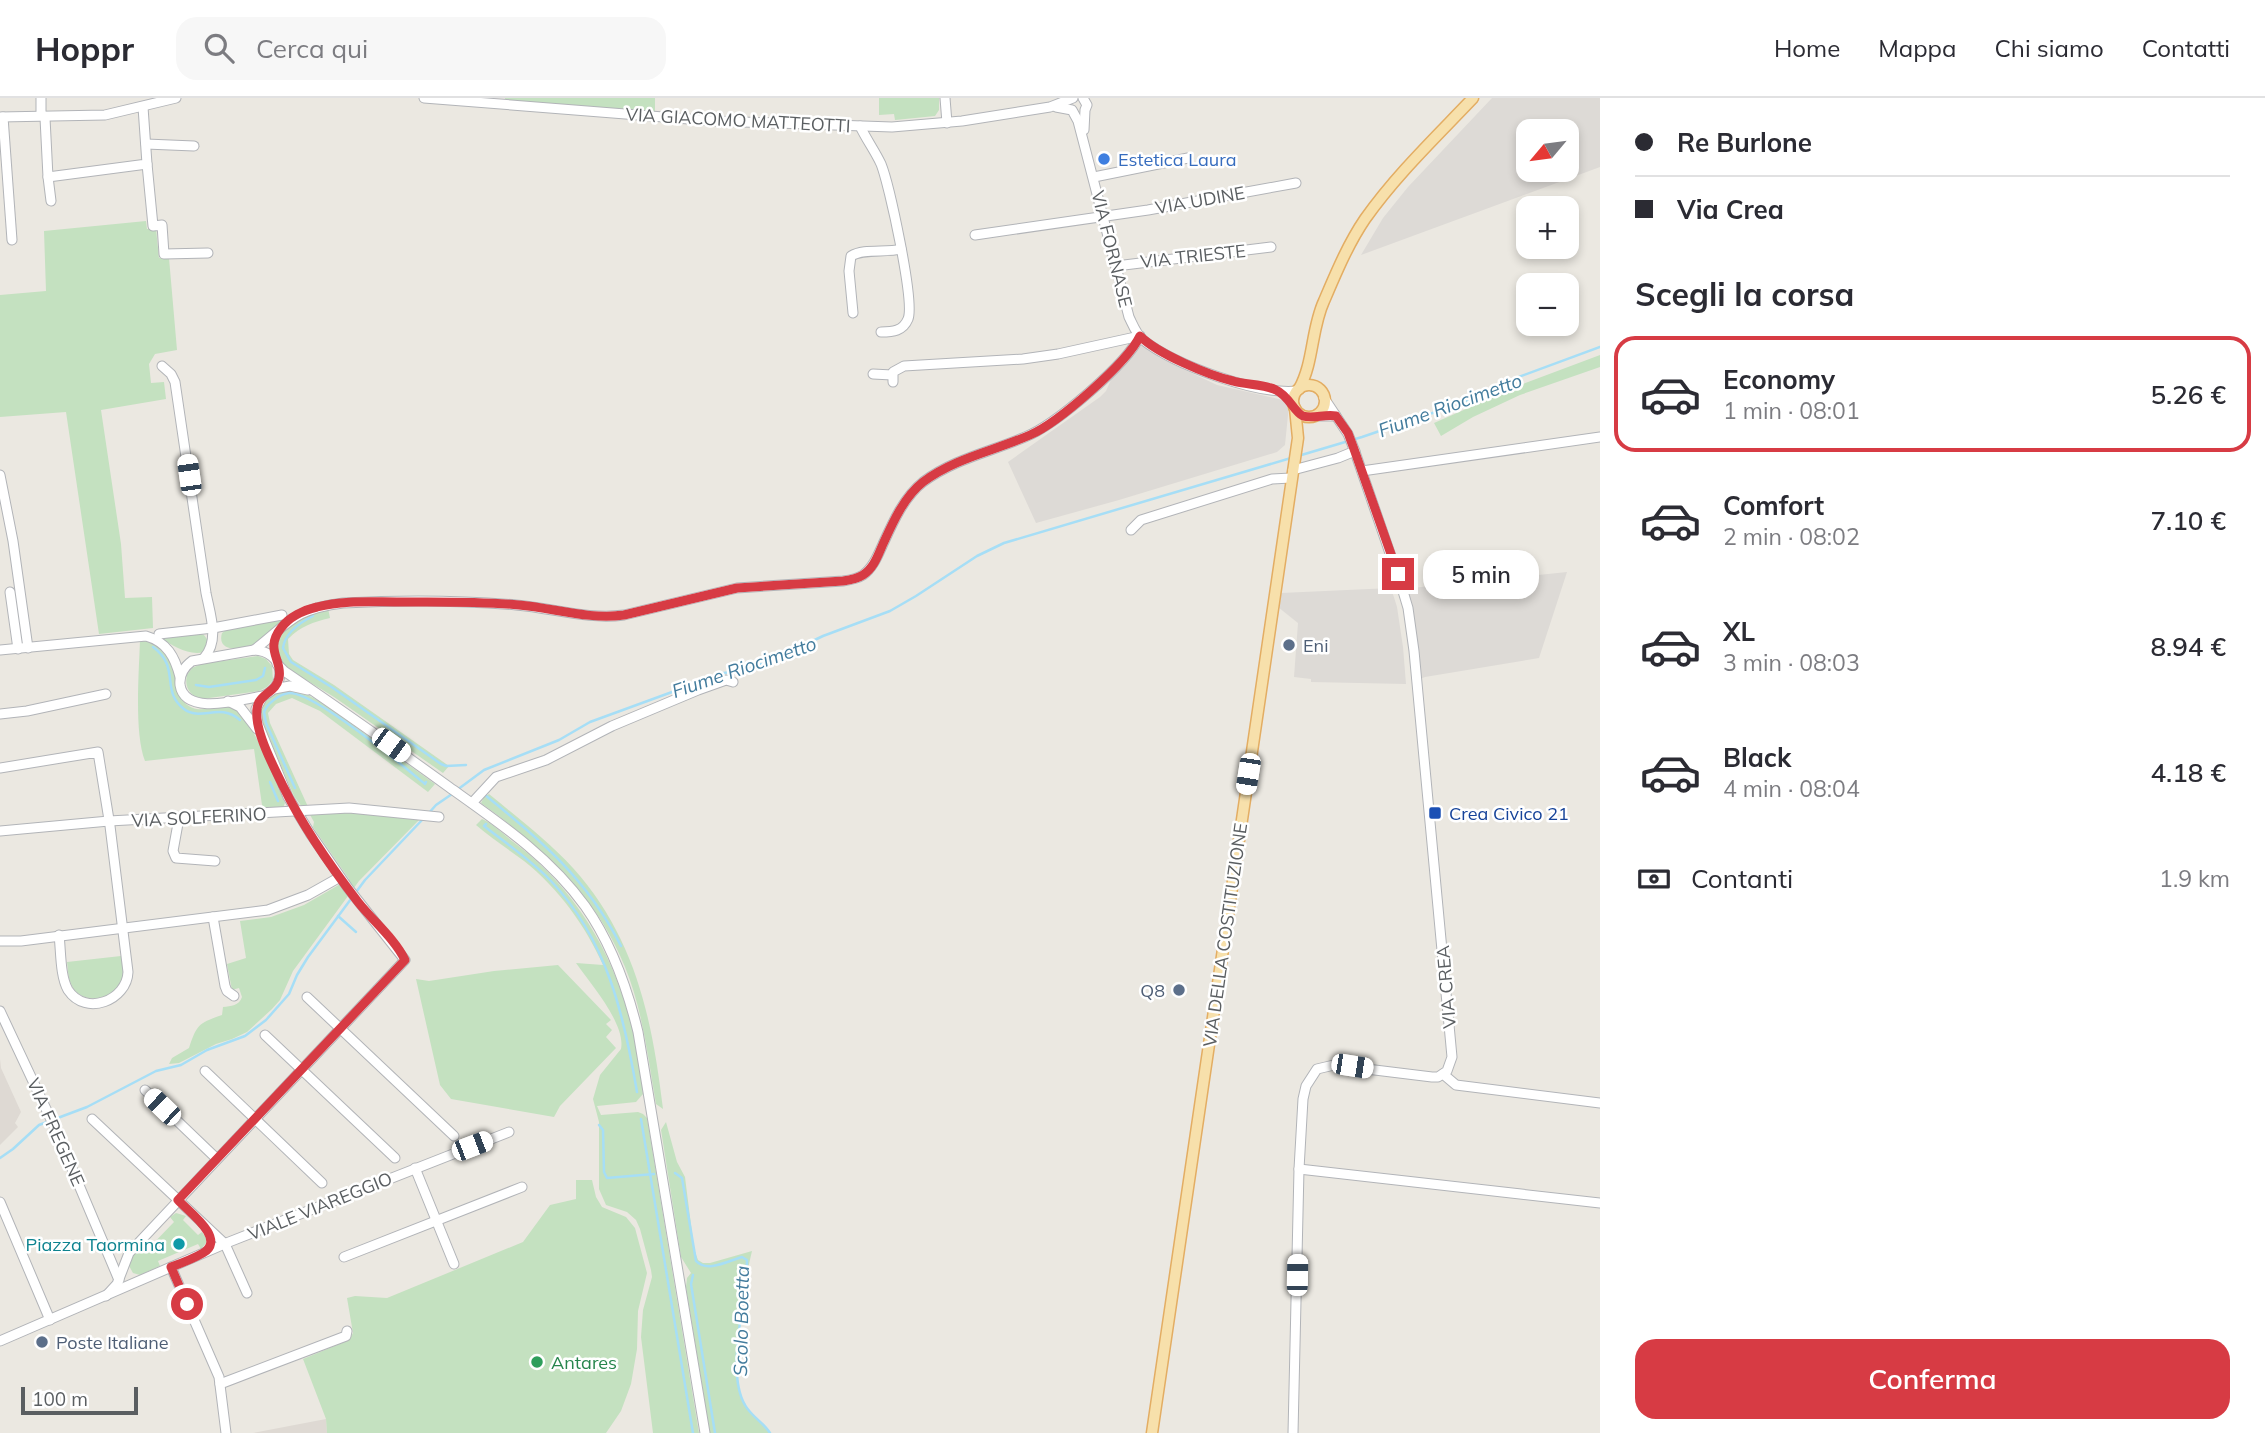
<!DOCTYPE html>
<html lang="it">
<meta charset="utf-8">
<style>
:root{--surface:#fff;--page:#f7f7f7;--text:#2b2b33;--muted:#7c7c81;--line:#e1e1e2;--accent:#d73b44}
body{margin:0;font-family:Mulish,sans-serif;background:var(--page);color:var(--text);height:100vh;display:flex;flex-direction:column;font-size:26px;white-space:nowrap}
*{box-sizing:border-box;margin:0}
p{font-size:23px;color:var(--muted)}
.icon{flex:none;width:38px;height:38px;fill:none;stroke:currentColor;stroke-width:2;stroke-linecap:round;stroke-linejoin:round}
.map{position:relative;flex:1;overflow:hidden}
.details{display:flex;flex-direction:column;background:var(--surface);width:665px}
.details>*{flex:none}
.top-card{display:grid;align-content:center;height:154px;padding:0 35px;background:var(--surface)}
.needle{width:46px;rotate:241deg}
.tools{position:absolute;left:1516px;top:21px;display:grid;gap:14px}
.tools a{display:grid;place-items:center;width:63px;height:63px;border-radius:14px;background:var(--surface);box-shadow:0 4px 10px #0003;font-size:35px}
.scale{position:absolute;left:21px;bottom:18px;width:117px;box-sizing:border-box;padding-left:7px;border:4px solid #5a5e61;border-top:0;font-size:19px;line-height:24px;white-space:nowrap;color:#5a5e61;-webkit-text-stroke:5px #fff;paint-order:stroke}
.end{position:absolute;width:32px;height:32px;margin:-16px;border:9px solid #d73b44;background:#fff;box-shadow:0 0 0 4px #fff}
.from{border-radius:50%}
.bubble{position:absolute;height:49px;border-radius:21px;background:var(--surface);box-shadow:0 4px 10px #0003;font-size:23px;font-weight:600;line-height:49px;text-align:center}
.car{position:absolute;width:21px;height:42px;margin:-21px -10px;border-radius:9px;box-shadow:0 0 5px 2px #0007;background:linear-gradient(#fff 24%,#345 0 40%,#fff 0 76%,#345 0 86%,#fff 0)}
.top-card b{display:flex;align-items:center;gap:24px;height:66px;font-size:26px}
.top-card b+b{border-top:2px solid var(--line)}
.top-card i{width:18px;height:18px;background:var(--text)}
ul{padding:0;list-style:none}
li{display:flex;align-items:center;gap:21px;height:116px;margin:0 14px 10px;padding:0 21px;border:4px solid transparent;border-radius:21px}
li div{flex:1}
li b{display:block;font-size:26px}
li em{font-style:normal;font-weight:600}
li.active{border-color:var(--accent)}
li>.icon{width:63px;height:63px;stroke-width:1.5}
h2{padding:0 35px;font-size:32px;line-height:84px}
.pay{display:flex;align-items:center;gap:18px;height:77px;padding:0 35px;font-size:26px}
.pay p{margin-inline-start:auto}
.cta{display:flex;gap:14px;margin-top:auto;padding:14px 35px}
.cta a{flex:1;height:80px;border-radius:21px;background:var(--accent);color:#fff;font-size:28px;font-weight:600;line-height:80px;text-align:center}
header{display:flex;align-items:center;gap:42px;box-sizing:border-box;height:98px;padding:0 35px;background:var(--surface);border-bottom:2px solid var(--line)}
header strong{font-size:33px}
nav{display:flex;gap:38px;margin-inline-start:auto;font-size:24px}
.search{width:490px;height:63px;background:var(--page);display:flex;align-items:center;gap:18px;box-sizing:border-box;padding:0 24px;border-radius:21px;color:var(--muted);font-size:26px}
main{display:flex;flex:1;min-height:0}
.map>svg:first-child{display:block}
</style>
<header>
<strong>Hoppr</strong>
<div class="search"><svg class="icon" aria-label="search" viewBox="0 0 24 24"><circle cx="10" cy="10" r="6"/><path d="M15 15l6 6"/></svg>Cerca qui</div>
<nav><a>Home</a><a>Mappa</a><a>Chi siamo</a><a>Contatti</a></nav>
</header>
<main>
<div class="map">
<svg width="1600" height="1335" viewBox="0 0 1600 1335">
<rect width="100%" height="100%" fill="#ebe8e1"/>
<g fill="#dddad6" fill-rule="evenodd">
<path d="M1492,0h108v69l-239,88 22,-37 25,-31zM1566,33v39h-38v-39z"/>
<polygon points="1143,247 1160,260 1217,287 1283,302 1289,307 1285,347 1277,354 1119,402 1036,425 1008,364 1100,299 1106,293 1114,275 1134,251"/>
<polygon points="1567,474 1539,560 1425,579 1417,582 1402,491"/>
<polygon points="1391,490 1397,509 1403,549 1406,586 1311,584 1311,581 1294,579 1298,525 1278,509 1281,495"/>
</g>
<g fill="#ded9d3">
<polygon points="0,961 1,970 21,1014 15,1025 18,1029 0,1047"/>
<polygon points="326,1321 327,1335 253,1335"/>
</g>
<g fill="#c4e1c0">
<polygon points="505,0 655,0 655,13 616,14 505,2"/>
<polygon points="879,0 939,0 939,12 935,18 895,22 894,16 879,17"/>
<polygon points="146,123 147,131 156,131 159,160 169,160 177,252 155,256 149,266 151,285 164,284 166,301 101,312 121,446 125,500 152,499 153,530 99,536 66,314 0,319 0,197 46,193 44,133"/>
<polygon points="1600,257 1600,269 1520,297 1473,319 1441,338 1434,325 1523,286"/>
<path d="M328,510l2,10c-17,4 -29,8 -42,21l1,15 4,6 41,25 115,81 -6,7 -109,-76 -49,-30 -8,-15v-9l5,-10 18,-15z"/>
<path d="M286,519c-9,8 -19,23 -31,28 -12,5 -39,8 -33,-12l7,-5z"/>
<path d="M199,535l5,2 5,7 -5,10c-15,4 -31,-6 -43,-14z"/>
<path d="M144,541c14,6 29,16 31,33 2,12 0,21 9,30 13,14 30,3 46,5 20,2 46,77 55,96l-2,5 -20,4 -9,-63 -109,12c-11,-28 -6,-89 -5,-121z"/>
<path d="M258,558l8,3 6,7 1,14 -6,7 -8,4 -57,8c-12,-3 -18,-12 -15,-24l5,-7 9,-4z"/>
<path d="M288,592l18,4 15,8 114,82 -7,8 -108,-81 -28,-13 -16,6 -8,9 2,10 39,86 -7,-2 -8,-11 -33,-77c-2,-16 11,-26 27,-29z"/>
<path d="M489,696c29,24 59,47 84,74 63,70 79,151 90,241l-7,-5c-8,-46 -13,-93 -31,-137 -28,-71 -83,-120 -144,-164l3,-6z"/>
<path d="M340,712l79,10 -60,61 -66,90 -13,29 -8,9 -25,23 -15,7 -16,5 -37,19 -10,1 3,-6 17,-10c8,-24 10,-25 33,-33l1,-8c8,-1 16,-1 19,-10l-3,-9 -7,2 -5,-26 19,-6 -6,-37 31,-4 33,-12 45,-26 -36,-52 1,-5 -5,-9z"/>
<path d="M482,721c12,5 23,17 34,25 80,61 118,152 127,250l-7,8 -39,4 4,9 37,-3 5,2 4,4 52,315h-46l-12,-96 2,-27 9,-33 -1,-7 -11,-41 -4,-9 -9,-8 -21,-7 -7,-16v-67l-6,-23 7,-24 21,-26c5,-25 -31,-66 -45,-86l27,2c-18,-40 -44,-76 -79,-104 -16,-12 -33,-23 -48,-36z"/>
<path d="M121,858c1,6 3,15 2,22 -4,23 -43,29 -52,6 -3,-6 -3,-15 -4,-22z"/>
<polygon points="558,867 611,922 606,926 612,932 606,939 616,950 560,1008 554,1019 451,1001 440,987 416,881 429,883 494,873"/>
<path d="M666,1024l11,40 8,15 9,72 4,11 5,3h7l42,-12c-8,33 -25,126 -7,154 6,11 19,17 25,28h-60l-24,-146 1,-9 4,-5 -10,-16 -20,-127z"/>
<polygon points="576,1082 592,1082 596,1099 602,1109 626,1119 635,1130 647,1175 638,1213 637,1251 631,1286 621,1313 606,1335 327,1335 326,1321 303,1261 349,1242 353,1235 347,1200 355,1198 387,1200 523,1144 550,1107 576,1101"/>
<polygon points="176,1115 186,1118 183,1122 198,1137 202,1134 206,1140 206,1145 201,1151 198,1146 158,1163 160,1168 140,1177 133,1175 128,1166 130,1161 143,1147 148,1151 174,1124 170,1119"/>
</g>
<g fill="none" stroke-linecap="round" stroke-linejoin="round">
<g stroke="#a6def6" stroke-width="2.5">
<polyline points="1298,358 1362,339 1459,306 1505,284 1600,249"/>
<path d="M313,518c-14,7 -28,17 -30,32l8,14 42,26 108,76 5,2 20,-1"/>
<path d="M153,549c28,20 7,44 31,62 17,13 35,-7 56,11"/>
<polyline points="196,587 209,589 256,582 263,578 265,570"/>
<polyline points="270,684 278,703"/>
<path d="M295,690l-29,-65 -2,-11c3,-8 15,-18 25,-19 26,-1 113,72 136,91l1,-2"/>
<polyline points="457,692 484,672 559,642 590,624 724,575 748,571 775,561 823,538 890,513 916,498 977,458 1004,445 1291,360"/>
<path d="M485,697c57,46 102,84 136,151"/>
<polyline points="428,716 436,707 452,696"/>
<path d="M486,726l-2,2c23,18 47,34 67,55 56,59 73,134 86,211"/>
<polyline points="338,818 356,834"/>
<polyline points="641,1021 693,1335"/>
<polyline points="599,1027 603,1032 604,1074 607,1080 654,1076"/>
<polyline points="0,1060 13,1051 39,1027 87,1009 156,973 181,967 207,952 245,938 266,922 289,896 297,877 308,859 365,782 423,721"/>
<path d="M675,1075l7,5 14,83c11,12 32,0 46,-4l5,3c0,39 -22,111 -2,145 6,11 18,17 25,28"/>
<polyline points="693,1177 691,1186 715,1335"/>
</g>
<g stroke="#b2b4b8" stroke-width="11">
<g id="minor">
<polyline points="41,0 41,15 45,20"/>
<polyline points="424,0 714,23 892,29 962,23 1050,9 1073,0"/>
<polyline points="945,0 947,25"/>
<polyline points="1083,0 1087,7 1085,12 1084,32"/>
<path d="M1056,9l16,3 6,11 51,196c4,8 7,17 14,23 32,25 114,55 154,51"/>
<polyline points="0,19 105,17 176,0"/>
<polyline points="3,19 12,142"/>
<polyline points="45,20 48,79 147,66 143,9"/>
<path d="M860,28c6,13 15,25 21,38 8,20 34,138 27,155 -5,12 -15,13 -27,13"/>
<polyline points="146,46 194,48"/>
<polyline points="147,66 153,128 162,127 164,156 208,155"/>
<polyline points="48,79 51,103"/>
<polyline points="1094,79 1188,60"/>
<polyline points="975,137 1148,112 1296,85"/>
<polyline points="1116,168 1271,149"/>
<path d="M853,215l-4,-42 2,-15c13,-8 35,-3 50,-7"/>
<path d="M162,268l9,8 4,8 31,211c4,21 14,47 -2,65"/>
<polyline points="873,276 892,277"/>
<polyline points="893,284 893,274 904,268 1023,261 1058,256 1140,238"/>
<polyline points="1315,318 1336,318"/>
<polyline points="1293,372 1338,360 1355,353"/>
<polyline points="1362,373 1600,339"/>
<polyline points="0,377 13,443 28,550"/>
<polyline points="1131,432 1141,422 1272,381 1291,380"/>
<polyline points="10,494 18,551"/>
<polyline points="159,536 213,530 282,517"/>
<path d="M0,552l146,-14c21,6 29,21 34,41"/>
<path d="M254,552c36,-28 40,-41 89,-47 57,-3 116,-3 173,2 37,3 72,15 108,10l113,-27 106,-7c7,-1 14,-2 20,-6 10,-7 15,-20 20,-31 10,-22 21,-47 40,-62 31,-23 67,-30 102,-45 30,-12 101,-72 115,-101"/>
<path d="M254,552c29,1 36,34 9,46 -21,3 -78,21 -83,-11 -1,-10 4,-18 12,-24z"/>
<path d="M277,566l7,7c56,38 111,77 165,116 49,35 100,69 136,119 27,38 42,81 53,126l67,401"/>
<polyline points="274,591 290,588 308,592"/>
<polyline points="228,603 240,609 257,631"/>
<polyline points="0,616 27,613 106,596"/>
<path d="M0,670l98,-16 12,74 18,146c-1,28 -42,45 -60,18 -8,-14 -7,-39 -9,-55"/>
<polyline points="472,705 496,679 546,662 612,628 698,592 726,582 733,584"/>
<polyline points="179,720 173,753 176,760 215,763"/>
<polyline points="0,733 109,723 349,710 439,719"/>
<polyline points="213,819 225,888 227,893 234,898"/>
<polyline points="0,843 21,843 268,812 308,797 340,779"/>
<polyline points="307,899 454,1038"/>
<polyline points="0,913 54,1028 119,1182"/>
<polyline points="265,937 395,1060"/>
<polyline points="205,973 322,1085"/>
<polyline points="1443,976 1456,987 1600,1005"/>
<polyline points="145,992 217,1061"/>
<polyline points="92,1021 225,1146 247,1195"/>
<polyline points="415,1070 454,1166"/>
<polyline points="1299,1071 1600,1105"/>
<polyline points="0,1104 50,1222"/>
<polyline points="344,1159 522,1089"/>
<polyline points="171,1169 219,1279 226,1335"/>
<polyline points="106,1198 117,1186 129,1155 405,862 348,790 310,735 288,699 258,626 256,611 263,598"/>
<polyline points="0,1243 229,1144 509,1034"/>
<polyline points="220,1286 346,1238 347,1233"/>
<polyline points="1293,1335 1299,1071 1303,1001 1306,988 1317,971 1334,967 1432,979 1438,979 1447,973 1452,959 1414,553 1408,510 1402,490 1354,351 1348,336 1324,300"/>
</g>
</g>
<g stroke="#e3ad63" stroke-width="13">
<g id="major">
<circle cx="1309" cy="303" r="16"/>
<path d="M1299,291c15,-27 12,-60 25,-88 12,-28 24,-57 41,-82 31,-44 71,-82 108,-121"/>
<polyline points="1152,1335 1298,340 1295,310"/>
</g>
</g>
<use href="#minor" stroke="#fff" stroke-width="9"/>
<use href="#major" stroke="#f7e0ab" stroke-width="10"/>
</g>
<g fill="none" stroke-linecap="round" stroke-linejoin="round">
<path stroke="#d73b44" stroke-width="9" d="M187,1206l-16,-37c11,-4 22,-8 32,-14 24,-14 -14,-41 -25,-53l227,-240c-10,-21 -32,-39 -47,-58 -27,-35 -55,-75 -75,-116 -9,-19 -34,-64 -24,-84 6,-10 17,-11 20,-24 4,-18 -15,-28 2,-50 8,-11 23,-18 36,-21 26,-7 53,-5 80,-5 40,0 81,-1 122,3 35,3 70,15 105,10l113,-27 106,-7c7,-1 14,-2 20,-6 11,-7 15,-20 20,-31 10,-22 21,-47 40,-62 32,-24 71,-31 107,-47 28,-12 97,-72 110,-99 18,18 68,39 93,45 13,4 31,3 43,9 13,6 18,22 27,26 10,3 22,-2 33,0l12,17 6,16 44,125"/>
</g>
<circle fill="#3f7fe0" stroke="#fff" stroke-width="2.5" cx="1104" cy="61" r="7"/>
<g fill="#5c6f8a" stroke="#fff" stroke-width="2.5">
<circle cx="1289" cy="547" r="7"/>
<circle cx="1179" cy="892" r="7"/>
<circle cx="42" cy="1244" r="7"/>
</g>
<rect fill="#1a4fb4" stroke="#fff" stroke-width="2.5" x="1428" y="708" width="14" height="14" rx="3.5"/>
<circle fill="#0f9aa8" stroke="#fff" stroke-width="2.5" cx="179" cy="1146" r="7"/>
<circle fill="#2e9e5b" stroke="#fff" stroke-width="2.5" cx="537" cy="1264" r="7"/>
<g text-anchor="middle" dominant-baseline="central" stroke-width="5" stroke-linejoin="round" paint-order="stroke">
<g font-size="18" fill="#5a5e61" stroke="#fff">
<text transform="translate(738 22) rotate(3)">VIA GIACOMO MATTEOTTI</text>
<text transform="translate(1200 102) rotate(-10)">VIA UDINE</text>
<text transform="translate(1112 151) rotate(76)">VIA FORNASE</text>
<text transform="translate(1193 158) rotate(-6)">VIA TRIESTE</text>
<text transform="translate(199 719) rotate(-3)">VIA SOLFERINO</text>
<text transform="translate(1225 837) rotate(-82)">VIA DELLA COSTITUZIONE</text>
<text transform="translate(1446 889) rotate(-95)">VIA CREA</text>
<text transform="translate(56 1034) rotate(66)">VIA FREGENE</text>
<text transform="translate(320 1108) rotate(-22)">VIALE VIAREGGIO</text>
</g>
<g font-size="18" fill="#366cbe" stroke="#fff" text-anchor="start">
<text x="1118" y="61">Estetica Laura</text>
</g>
<g font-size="18" fill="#4e5e75" stroke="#fff" text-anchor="start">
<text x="1303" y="547">Eni</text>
<text x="1165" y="892" text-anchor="end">Q8</text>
<text x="56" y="1244">Poste Italiane</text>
</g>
<g font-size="18" fill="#164399" stroke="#fff" text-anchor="start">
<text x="1449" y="715">Crea Civico 21</text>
</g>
<g font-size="18" fill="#0d838f" stroke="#fff" text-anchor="end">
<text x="165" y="1146">Piazza Taormina</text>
</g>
<g font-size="18" fill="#27864d" stroke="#fff" text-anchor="start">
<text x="551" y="1264">Antares</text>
</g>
<g font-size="19" font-style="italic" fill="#437c9d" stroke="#fff">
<text transform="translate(1450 307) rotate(-20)">Fiume Riocimetto</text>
<text transform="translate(744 569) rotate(-19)">Fiume Riocimetto</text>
<text transform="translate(741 1223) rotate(-89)">Scolo Boetta</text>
</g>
</g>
</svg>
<div class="tools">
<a><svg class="needle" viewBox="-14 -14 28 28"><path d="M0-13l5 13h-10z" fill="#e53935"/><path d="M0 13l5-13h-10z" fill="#7c7c81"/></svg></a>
<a>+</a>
<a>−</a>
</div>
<div class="scale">100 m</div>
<i class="end from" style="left:187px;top:1206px"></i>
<i class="end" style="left:1398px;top:476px"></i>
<div class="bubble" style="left:1423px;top:452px;width:116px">5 min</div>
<i class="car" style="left:189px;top:377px;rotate:352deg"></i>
<i class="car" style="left:391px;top:647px;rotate:126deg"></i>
<i class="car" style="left:1248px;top:676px;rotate:189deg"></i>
<i class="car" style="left:1352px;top:968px;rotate:99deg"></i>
<i class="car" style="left:162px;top:1009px;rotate:314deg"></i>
<i class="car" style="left:472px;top:1048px;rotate:69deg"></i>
<i class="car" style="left:1297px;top:1177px;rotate:1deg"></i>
</div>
<section class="details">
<div class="top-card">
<b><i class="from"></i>Re Burlone</b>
<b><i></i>Via Crea</b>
</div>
<h2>Scegli la corsa</h2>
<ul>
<li class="active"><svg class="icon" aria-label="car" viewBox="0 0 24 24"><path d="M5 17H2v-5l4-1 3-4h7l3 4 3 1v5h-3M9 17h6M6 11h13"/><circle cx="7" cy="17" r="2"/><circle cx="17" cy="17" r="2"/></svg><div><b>Economy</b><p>1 min · 08:01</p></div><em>5.26 €</em></li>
<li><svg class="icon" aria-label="car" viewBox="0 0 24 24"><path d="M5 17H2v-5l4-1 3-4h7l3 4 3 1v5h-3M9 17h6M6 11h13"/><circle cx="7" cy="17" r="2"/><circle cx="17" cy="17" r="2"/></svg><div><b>Comfort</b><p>2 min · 08:02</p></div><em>7.10 €</em></li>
<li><svg class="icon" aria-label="car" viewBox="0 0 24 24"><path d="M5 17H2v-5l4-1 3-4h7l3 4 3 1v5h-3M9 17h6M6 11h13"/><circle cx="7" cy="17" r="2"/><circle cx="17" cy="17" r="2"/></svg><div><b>XL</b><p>3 min · 08:03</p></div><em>8.94 €</em></li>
<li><svg class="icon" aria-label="car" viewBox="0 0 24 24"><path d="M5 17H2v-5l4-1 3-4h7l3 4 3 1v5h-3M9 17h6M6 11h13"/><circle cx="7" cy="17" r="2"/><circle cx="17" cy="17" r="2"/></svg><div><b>Black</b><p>4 min · 08:04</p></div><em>4.18 €</em></li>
</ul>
<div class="pay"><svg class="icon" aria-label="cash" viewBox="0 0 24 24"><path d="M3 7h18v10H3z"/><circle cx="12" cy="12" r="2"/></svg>Contanti<p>1.9 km</p></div>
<div class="cta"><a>Conferma</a></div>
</section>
</main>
